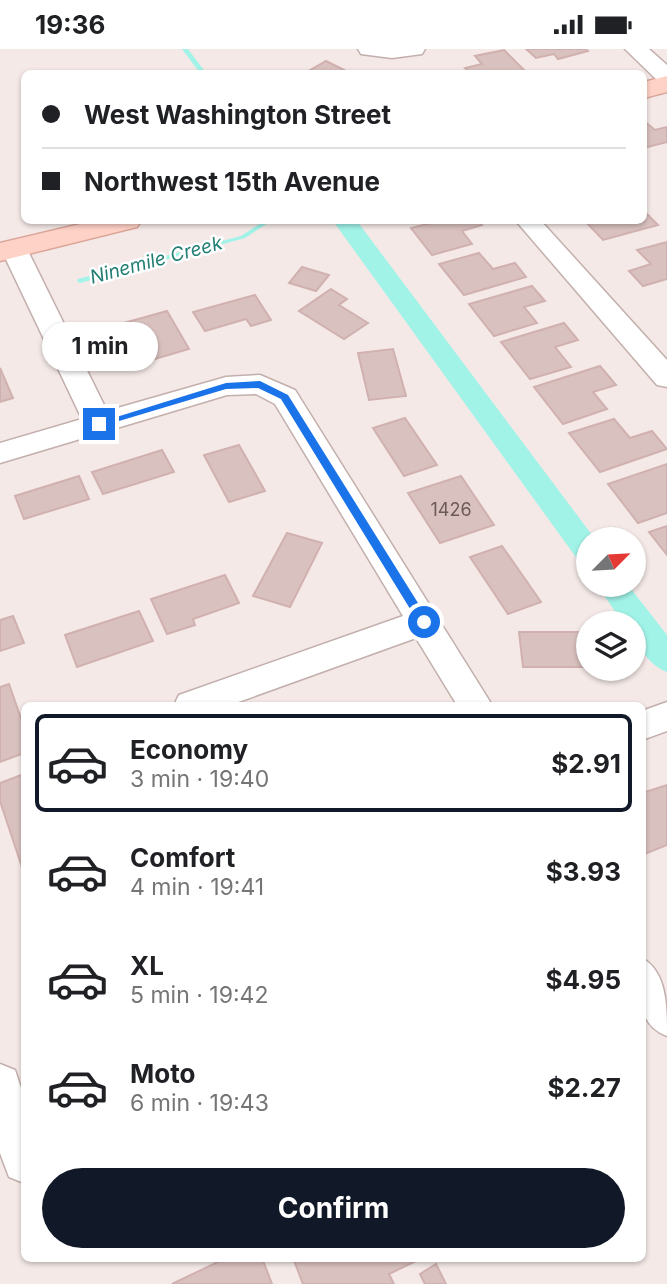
<!DOCTYPE html>
<meta charset="utf-8">
<style>
:root{--surface:#fff;--page:#f2f2f2;--text:#202124;--muted:#757577;--line:#e0e0e0;--accent:#111827}
body{margin:0;font-family:Inter,sans-serif;background:var(--page);color:var(--text);height:100vh;display:flex;flex-direction:column;font-size:26px;white-space:nowrap}
*{box-sizing:border-box;margin:0}
p{font-size:23px;color:var(--muted)}
.icon{flex:none;width:38px;height:38px;fill:none;stroke:currentColor;stroke-width:2;stroke-linecap:round;stroke-linejoin:round}
.map{position:relative;flex:1;overflow:hidden}
.side{position:absolute;left:21px;top:653px;width:625px;height:560px;display:flex;flex-direction:column;background:var(--surface);border-radius:10px;box-shadow:0 2px 5px #0004}
.side>*{flex:none}
.guide{position:absolute;left:21px;top:21px;width:626px;height:154px;border-radius:10px;box-shadow:0 2px 5px #0004;display:grid;align-content:center;height:154px;padding:0 21px;background:var(--surface)}
.needle{width:46px;rotate:66deg}
.tools{position:absolute;left:576px;top:478px;display:grid;gap:14px}
.tools a{display:grid;place-items:center;width:70px;height:70px;border-radius:50%;background:var(--surface);box-shadow:0 2px 5px #0004;font-size:35px}
.end{position:absolute;width:32px;height:32px;margin:-16px;border:9px solid #1a73e8;background:#fff;box-shadow:0 0 0 4px #fff}
.from{border-radius:50%}
.bubble{position:absolute;height:49px;border-radius:24px;background:var(--surface);box-shadow:0 2px 5px #0004;font-size:23px;font-weight:700;line-height:49px;text-align:center}
.guide b{display:flex;align-items:center;gap:24px;height:66px;font-size:26px}
.guide b+b{border-top:2px solid var(--line)}
.guide i{width:18px;height:18px;background:var(--text)}
ul{padding:12px 0 0;list-style:none}
li{display:flex;align-items:center;gap:21px;height:98px;margin:0 14px 10px;padding:0 7px;border:4px solid transparent;border-radius:10px}
li div{flex:1}
li b{display:block;font-size:26px}
li em{font-style:normal;font-weight:700}
li.active{border-color:var(--accent)}
li>.icon{width:63px;height:63px;stroke-width:1.5}
.primary-button{display:flex;gap:14px;margin-top:auto;padding:14px 21px}
.primary-button a{flex:1;height:80px;border-radius:42px;background:var(--accent);color:#fff;font-size:28px;font-weight:700;line-height:80px;text-align:center}
.status{display:flex;justify-content:space-between;align-items:center;height:49px;padding:0 35px;background:var(--surface);direction:ltr}
.status svg{height:19px;fill:currentColor}
.map>svg:first-child{display:block}
</style>
<div class="status"><b>19:36</b><svg viewBox="0 0 49 12"><path d="M0 12V9h3v3zM5 12V6h3v6zM10 12V3h3v9zM15 12V0h3v12zM26 1h20v11H26zM47 4h2v5h-2z"/></svg></div>
<div class="map">
<svg width="667" height="1235" viewBox="0 0 667 1235">
<rect width="100%" height="100%" fill="#f4e9e7"/>
<g fill="none" stroke-linecap="round" stroke-linejoin="round">
<g fill="#a1f3e8" fill-rule="evenodd">
<polygon points="182,0 188,0 206,24 200,24"/>
<polygon points="264,172 271,172 245,189 80,234 77,232 78,230 241,187"/>
</g>
<g fill="#a1f3e8" fill-rule="evenodd">
<polygon points="333,172 357,172 595,490 588,490 588,514 578,511"/>
<path d="M597,536h31l39,50v37c-19,-7 -33,-29 -33,-49h-11z"/>
</g>
</g>
<g fill="#d9c1bf" stroke="#d1b1af" stroke-width="2">
<polygon points="526,0 586,0 588,2 558,10 554,5 536,9"/>
<polygon points="504,1 527,24 470,24 465,19 482,15 475,7"/>
<polygon points="326,12 348,23 305,24"/>
<polygon points="644,72 655,81 667,78 667,93 644,99"/>
<polygon points="644,162 658,176 603,191 585,172 644,172"/>
<polygon points="439,172 479,172 482,176 462,182 472,195 432,206 411,179"/>
<polygon points="667,193 667,230 643,237 629,222 651,215 637,201"/>
<polygon points="479,204 493,220 515,214 526,228 464,246 439,215"/>
<polygon points="302,218 329,226 316,242 289,234"/>
<polygon points="532,237 545,252 524,258 537,274 494,287 469,255"/>
<polygon points="331,240 347,250 339,256 368,274 344,290 299,262"/>
<polygon points="255,246 271,271 251,277 246,270 205,282 193,263"/>
<polygon points="167,262 189,300 138,315 117,276"/>
<polygon points="564,274 578,291 555,298 571,318 530,330 501,293"/>
<polygon points="393,300 406,347 369,351 358,304"/>
<polygon points="600,317 616,336 593,343 607,360 563,375 534,338"/>
<polygon points="0,319 13,349 0,353"/>
<polygon points="405,369 437,416 404,427 373,379"/>
<polygon points="614,370 630,389 652,382 667,400 600,423 569,384"/>
<polygon points="239,396 265,442 229,453 204,406"/>
<polygon points="162,401 174,423 103,445 92,423"/>
<polygon points="667,415 667,464 638,474 608,435"/>
<polygon points="79,427 89,450 24,470 15,447"/>
<polygon points="461,427 494,476 440,494 408,444"/>
<polygon points="667,477 667,506 649,483"/>
<polygon points="287,484 322,494 290,558 253,547"/>
<polygon points="502,497 541,553 508,565 470,508"/>
<polygon points="225,526 239,554 193,570 195,576 167,585 151,550"/>
<polygon points="139,562 153,592 77,618 65,586"/>
<polygon points="13,567 24,594 0,602 0,571"/>
<polygon points="519,583 588,583 588,618 523,618"/>
<polygon points="9,635 24,678 24,704 0,713 0,638"/>
<polygon points="24,725 24,817 22,818 0,752 0,734"/>
<polygon points="667,736 667,796 642,806 642,744"/>
<polygon points="226,1209 262,1209 272,1235 172,1235"/>
<polygon points="293,1209 417,1209 418,1211 389,1225 394,1235 303,1235"/>
<polygon points="436,1215 446,1235 425,1235 420,1225"/>
</g>
<g fill="none" stroke-linecap="round" stroke-linejoin="round">
<g stroke="#c3afac" stroke-width="3">
<g id="minor">
<polygon points="358,0 425,0 422,5 392,9 361,5"/>
<polygon points="625,0 649,0 667,16 667,35 659,33"/>
<polygon points="516,172 541,172 667,311 667,338 657,336"/>
<polygon points="14,192 23,194 27,200 107,362 226,328 260,326 295,341 492,656 457,656 416,589 230,656 174,656 179,646 403,567 275,355 256,345 227,346 0,414 0,394 82,370 1,200 5,194"/>
<polygon points="667,653 667,682 642,691 642,662"/>
<path d="M642,909c25,14 25,48 25,78 -34,-13 -25,-47 -25,-78z"/>
<polygon points="0,1015 15,1021 24,1048 24,1134 9,1128 0,1104"/>
</g>
</g>
<g stroke="#dca69a" stroke-width="3">
<g id="secondary">
<polygon points="667,27 667,43 644,49 644,33"/>
<polygon points="93,172 141,172 137,178 0,212 0,194"/>
</g>
</g>
<use href="#minor" fill="#fff" fill-rule="evenodd"/>
<use href="#secondary" fill="#ffd2c7" fill-rule="evenodd"/>
</g>
<polygon fill="#1a73e8" points="260,332 288,346 428,570 428,576 420,576 281,350 258,339 226,340 99,378 94,375 226,334"/>
<g text-anchor="middle" dominant-baseline="central" stroke-width="5" stroke-linejoin="round" paint-order="stroke">
<g font-size="18" fill="#6c5a58">
<text x="451" y="460">1426</text>
</g>
<g font-size="19" font-style="italic" fill="#217e72" stroke="#fff">
<text transform="translate(156 211) rotate(-15)">Ninemile Creek</text>
</g>
</g>
</svg>
<div class="tools">
<a><svg class="needle" viewBox="-14 -14 28 28"><path d="M0-13l5 13h-10z" fill="#e53935"/><path d="M0 13l5-13h-10z" fill="#757577"/></svg></a>
<a><svg class="icon" aria-label="layers" viewBox="0 0 24 24"><path d="M12 4l9 5-9 5-9-5zM3 14l9 5 9-5"/></svg></a>
</div>
<i class="end from" style="left:424px;top:573px"></i>
<i class="end" style="left:99px;top:375px"></i>
<div class="bubble" style="left:42px;top:273px;width:116px">1 min</div>
<div class="guide">
<b><i class="from"></i>West Washington Street</b>
<b><i></i>Northwest 15th Avenue</b>
</div>
<section class="side">
<ul>
<li class="active"><svg class="icon" aria-label="car" viewBox="0 0 24 24"><path d="M5 17H2v-5l4-1 3-4h7l3 4 3 1v5h-3M9 17h6M6 11h13"/><circle cx="7" cy="17" r="2"/><circle cx="17" cy="17" r="2"/></svg><div><b>Economy</b><p>3 min · 19:40</p></div><em>$2.91</em></li>
<li><svg class="icon" aria-label="car" viewBox="0 0 24 24"><path d="M5 17H2v-5l4-1 3-4h7l3 4 3 1v5h-3M9 17h6M6 11h13"/><circle cx="7" cy="17" r="2"/><circle cx="17" cy="17" r="2"/></svg><div><b>Comfort</b><p>4 min · 19:41</p></div><em>$3.93</em></li>
<li><svg class="icon" aria-label="car" viewBox="0 0 24 24"><path d="M5 17H2v-5l4-1 3-4h7l3 4 3 1v5h-3M9 17h6M6 11h13"/><circle cx="7" cy="17" r="2"/><circle cx="17" cy="17" r="2"/></svg><div><b>XL</b><p>5 min · 19:42</p></div><em>$4.95</em></li>
<li><svg class="icon" aria-label="car" viewBox="0 0 24 24"><path d="M5 17H2v-5l4-1 3-4h7l3 4 3 1v5h-3M9 17h6M6 11h13"/><circle cx="7" cy="17" r="2"/><circle cx="17" cy="17" r="2"/></svg><div><b>Moto</b><p>6 min · 19:43</p></div><em>$2.27</em></li>
</ul>
<div class="primary-button"><a>Confirm</a></div>
</section>
</div>
